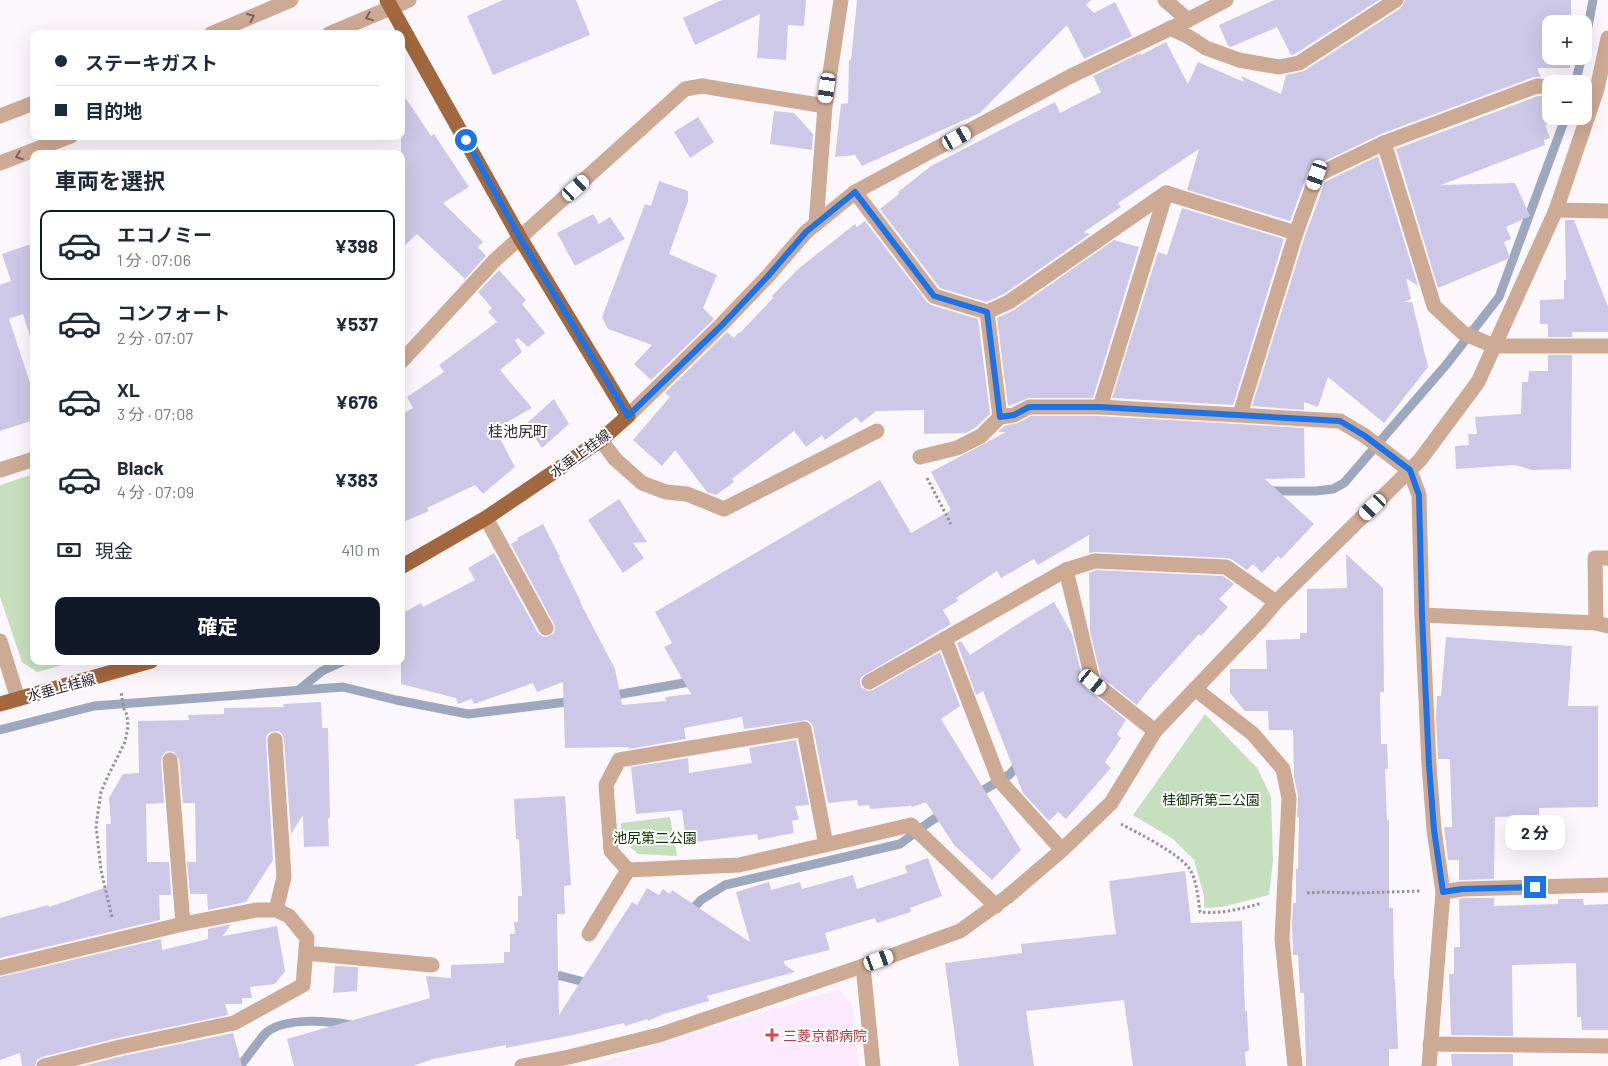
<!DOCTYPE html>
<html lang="ja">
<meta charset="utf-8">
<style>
:root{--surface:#fff;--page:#f6f6f7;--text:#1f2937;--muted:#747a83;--line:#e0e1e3;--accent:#111827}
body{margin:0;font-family:Barlow,"Noto Sans JP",sans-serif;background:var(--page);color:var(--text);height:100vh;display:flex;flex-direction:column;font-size:19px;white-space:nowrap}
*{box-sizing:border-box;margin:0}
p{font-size:16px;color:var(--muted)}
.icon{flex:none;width:28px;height:28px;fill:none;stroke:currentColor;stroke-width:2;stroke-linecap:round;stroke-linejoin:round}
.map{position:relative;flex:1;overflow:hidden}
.side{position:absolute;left:30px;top:150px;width:375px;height:515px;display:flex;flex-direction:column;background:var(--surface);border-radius:10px;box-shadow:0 5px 20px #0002}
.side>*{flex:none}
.hud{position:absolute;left:30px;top:30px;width:375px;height:110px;border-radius:10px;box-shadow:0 5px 20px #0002;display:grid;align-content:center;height:110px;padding:0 25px;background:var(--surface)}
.buttons{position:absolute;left:1542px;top:15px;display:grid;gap:10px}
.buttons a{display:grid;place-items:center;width:50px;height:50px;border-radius:10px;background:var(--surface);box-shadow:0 5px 20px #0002;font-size:25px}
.end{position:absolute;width:22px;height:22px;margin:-11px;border:6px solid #1a73e8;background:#fff;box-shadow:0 0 0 2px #fff}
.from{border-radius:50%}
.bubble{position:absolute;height:35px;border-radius:10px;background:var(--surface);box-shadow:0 5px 20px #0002;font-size:16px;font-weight:700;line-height:35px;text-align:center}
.car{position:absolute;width:15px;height:30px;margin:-15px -8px;border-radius:6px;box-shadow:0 0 4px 1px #0007;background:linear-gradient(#fff 24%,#345 0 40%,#fff 0 76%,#345 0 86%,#fff 0)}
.hud b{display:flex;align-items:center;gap:18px;height:48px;font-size:19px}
.hud b+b{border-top:1px solid var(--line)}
.hud i{width:12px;height:12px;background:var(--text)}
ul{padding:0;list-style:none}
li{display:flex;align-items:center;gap:15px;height:70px;margin:0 10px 8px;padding:0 15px;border:2px solid transparent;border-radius:10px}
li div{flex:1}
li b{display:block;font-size:19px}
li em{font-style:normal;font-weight:700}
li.on{border-color:var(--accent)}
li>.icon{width:45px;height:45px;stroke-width:1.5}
h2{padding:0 25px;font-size:22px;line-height:60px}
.pay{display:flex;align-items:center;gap:12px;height:55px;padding:0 25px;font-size:19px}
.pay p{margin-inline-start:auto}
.button{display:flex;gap:10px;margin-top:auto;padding:10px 25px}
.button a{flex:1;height:58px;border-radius:10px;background:var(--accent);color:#fff;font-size:20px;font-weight:700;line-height:58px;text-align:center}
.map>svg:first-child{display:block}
</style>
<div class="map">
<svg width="1608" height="1066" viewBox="0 0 1608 1066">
<rect width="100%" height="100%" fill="#fcf7fd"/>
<polygon fill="#fce9fd" points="838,989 852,1004 859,1066 588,1066"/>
<g fill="#c6e0bf">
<polygon points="34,474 34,661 78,661 37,672 22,662 0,597 0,485"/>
<polygon points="1205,714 1258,769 1271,797 1273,861 1269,895 1222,907 1204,908 1204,896 1194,860 1173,839 1133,815"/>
<polygon points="670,817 677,856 638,854 621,839 621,823"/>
</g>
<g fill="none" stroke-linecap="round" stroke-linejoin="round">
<g stroke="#9da8be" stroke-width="9">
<polyline points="1584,48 1593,0"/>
<polyline points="1575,84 1582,56"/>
<polyline points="1268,491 1316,491 1333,489 1344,483 1446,365 1499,297 1566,116"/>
<polyline points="300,689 322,671 344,661"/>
<polyline points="610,696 695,681"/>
<polyline points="0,730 94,706 343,687 396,700 468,714 575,701"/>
<polyline points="975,795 1009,775 1021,762"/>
<polyline points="688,914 701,900 725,885 900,844 928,823 946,811"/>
<polyline points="546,975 561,976 592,984"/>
<path d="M240,1066c7,-8 20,-28 27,-34 19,-15 62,-11 84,-7"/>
</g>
</g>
<g fill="#cec8e8">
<polygon points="503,0 576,0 590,35 493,75 467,16"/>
<polygon points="722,0 806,0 804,26 788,25 786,60 757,58 760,14 695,45 683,18"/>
<polygon points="857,0 1091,0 1086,5 1094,13 1115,2 1132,36 1084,59 1067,25 980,113 862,166 855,155 835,157 841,104 848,103 849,60 851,60"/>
<polygon points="1274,0 1379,0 1295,54 1291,55 1277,27 1231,47 1228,46 1219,25"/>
<polygon points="1405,0 1571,0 1571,24 1551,24 1551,56 1570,56 1570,68 1537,68 1541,77 1534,77 1381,134 1313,167 1308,172 1290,221 1187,190 1199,149 1118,203 1121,207 1084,232 1090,234 1004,294 986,302 940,288 880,209 899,194 898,192 931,166 1055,102 1060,113 1101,92 1093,76 1140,53 1141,55 1166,42 1188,84 1198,62 1244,82 1241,76 1281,94 1286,75 1304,71 1401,8"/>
<polygon points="401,91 431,136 434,134 469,187 443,203 483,242 478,247 486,256 465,279 417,234 401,249"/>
<polygon points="1538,96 1548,96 1551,105 1551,116 1555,116 1557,121 1545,125 1550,138 1544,140 1545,145 1441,185 1515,183 1530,216 1506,227 1511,239 1504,242 1510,258 1438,288 1396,149"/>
<polygon points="774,111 794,113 813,134 812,150 770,144"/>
<polygon points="698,117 714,142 690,158 674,132"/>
<polygon points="1378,156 1418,286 1406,278 1411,299 1404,302 1412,302 1428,367 1384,423 1328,377 1318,407 1304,402 1304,410 1252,406 1305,236 1325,182"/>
<polygon points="659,181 688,191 688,201 669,254 717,275 703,308 714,319 651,380 634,364 652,345 608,329 602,317 645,204 651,206"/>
<polygon points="1182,208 1284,239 1233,405 1112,398 1158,252 1167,255"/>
<polygon points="593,214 599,224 610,217 625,239 575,266 557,233"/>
<polygon points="1565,220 1574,220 1608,307 1608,332 1572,332 1572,337 1548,337 1548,324 1540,324 1540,300 1564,299 1564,280 1566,280"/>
<polygon points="865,221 927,302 931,305 978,319 990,414 975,428 966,433 924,434 924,410 876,411 861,423 856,417 825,440 822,435 806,447 794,431 732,479 734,482 716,495 707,492 675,450 662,466 633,440 670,397 665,393 727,332 734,338 739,332 740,333 773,298 772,296 798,269 855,224 857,227"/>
<polygon points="1114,240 1139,247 1093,398 1029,398 1008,406 997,318 1014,310"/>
<polygon points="34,243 34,335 30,336 23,314 9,319 34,395 34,420 0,431 0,285 11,281 2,254"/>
<polygon points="499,270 526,300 522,304 545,333 528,347 518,338 515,340 522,352 500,370 532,408 495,429 515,467 483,494 475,485 427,508 429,511 401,523 401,415 413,408 407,397 444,372 439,365 497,322 488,312 492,308 478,292"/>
<polygon points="1548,355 1572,355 1571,469 1532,470 1515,465 1456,469 1455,446 1469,445 1468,434 1477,434 1475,417 1521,414 1522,382 1528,382 1529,371 1548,371"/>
<polygon points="554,399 569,424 542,448 526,424"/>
<polygon points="1031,416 1100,416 1304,428 1305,478 1265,479 1314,524 1281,559 1278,556 1262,573 1253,564 1247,570 1231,559 1226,558 1095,552 1089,553 1089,535 1038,565 1034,559 1001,578 997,571 956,598 958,601 943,610 951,624 861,677 860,681 861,687 868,691 873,690 940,652 960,706 941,719 1021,850 992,880 954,845 926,802 912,807 909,804 910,806 870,809 869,805 858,806 857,800 828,803 813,727 811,723 807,720 744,729 742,717 684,728 686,739 629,749 629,747 565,748 563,682 537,692 533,683 474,704 472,699 458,704 456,698 401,684 401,614 421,603 423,607 475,580 468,568 494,553 538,633 542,636 546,637 554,633 555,629 554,624 511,544 518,540 517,538 543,524 560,557 559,558 581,602 580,602 615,669 622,705 666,701 665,697 691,694 664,647 672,643 655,612 880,480 911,533 951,510 931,472 1006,432 998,432 1004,426 1018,423"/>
<polygon points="619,499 647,542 633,543 644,558 623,573 588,520"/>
<polygon points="1346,554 1383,588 1384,692 1380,692 1381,744 1387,744 1388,769 1385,769 1387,820 1389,820 1389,908 1393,908 1394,979 1395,979 1398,1049 1389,1049 1389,1066 1306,1066 1304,993 1300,993 1298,955 1293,955 1293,952 1292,922 1293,903 1296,903 1296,869 1298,869 1299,817 1297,817 1298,796 1294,777 1293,730 1269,730 1268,711 1245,711 1230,693 1230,669 1267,669 1266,640 1300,639 1300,633 1307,633 1307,589 1347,588"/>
<polygon points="1096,570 1223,576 1234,584 1219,599 1228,607 1201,636 1199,634 1148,690 1137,705 1101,677 1090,631 1089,573"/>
<polygon points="1054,602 1072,634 1084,685 1087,689 1126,720 1117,734 1121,738 1105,762 1111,768 1066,819 1058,812 1049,821 1023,793 983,691 976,695 957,643 961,641 970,655 1027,618"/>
<polygon points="1446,637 1572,646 1568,706 1598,706 1598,807 1539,808 1539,816 1495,817 1494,879 1459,880 1459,860 1448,860 1444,827 1452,827 1450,759 1438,759 1436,720 1437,696 1441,696"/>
<polygon points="321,702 322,728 328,728 330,818 328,818 329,846 304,847 303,815 291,834 284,739 282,734 279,731 270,732 267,735 266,741 273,860 246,902 208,910 207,894 190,894 187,862 196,862 195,803 183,803 179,759 174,752 169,751 164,753 161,760 164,803 146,804 147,862 169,862 171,895 159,895 160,920 0,958 0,918 48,905 49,907 107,887 106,824 111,824 109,798 123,774 139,773 138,721 189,720 188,715 224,714 224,708 284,707 283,704"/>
<polygon points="796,740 809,805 795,806 799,819 792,821 794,833 758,840 757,834 696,842 695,832 685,833 682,810 636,814 631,767 688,758 689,773 752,763 749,748"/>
<polygon points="565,796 571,885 564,886 565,914 557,914 559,1015 632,902 637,905 647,888 659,895 663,889 670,894 672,890 750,942 736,892 769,882 771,890 800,882 802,889 853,875 857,889 907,873 905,866 928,858 942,896 910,908 911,912 877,923 875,918 825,933 830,950 784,961 785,965 795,972 707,996 709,1001 664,1014 648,1021 647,1019 625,1026 624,1023 573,1035 506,1048 506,1045 433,1059 413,1066 294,1066 287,1039 430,998 426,976 451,978 451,965 504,963 504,952 510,952 510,934 515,934 514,922 518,922 518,896 522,896 519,839 516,839 514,799"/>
<polygon points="1185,871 1191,923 1242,921 1245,1011 1247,1011 1249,1051 1245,1052 1246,1066 1133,1066 1124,1000 1026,1011 1034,1066 959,1066 945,963 1022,953 1021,944 1116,934 1109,881"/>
<polygon points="1463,898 1494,898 1494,906 1558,904 1558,899 1583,899 1584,905 1608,904 1608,1030 1582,1030 1581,1017 1577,1017 1576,963 1512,965 1513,1036 1451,1035 1449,974 1454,974 1454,947 1460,947 1459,899"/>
<polygon points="231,924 223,936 277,926 285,971 275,984 250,987 252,998 242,998 242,1004 225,1004 228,1015 118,1038 42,1057 37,1060 35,1066 22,1066 20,1053 0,1060 0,977 161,939 162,950 208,939 208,929"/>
<polygon points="335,966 358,967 357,991 333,993"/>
<polygon points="233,1033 242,1066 83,1066 122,1056"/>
<polygon points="1451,1054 1513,1054 1513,1066 1452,1066"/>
</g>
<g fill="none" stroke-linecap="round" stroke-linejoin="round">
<g stroke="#989199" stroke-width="3" stroke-dasharray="2.5 2.5" stroke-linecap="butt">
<polyline points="927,478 951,524"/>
<path d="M1121,824c17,9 57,29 68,44 8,12 9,30 11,44 22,2 41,-3 62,-9"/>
<polyline points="1307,893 1322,892 1356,893 1421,891"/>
<polyline points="112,917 101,870 96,826 101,792 108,776 125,742 128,727 127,715 124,709 121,692"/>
</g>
<g stroke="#cdaa94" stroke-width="15">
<polyline points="1165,0 1188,20"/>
<polyline points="1170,28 1189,37 1206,48 1239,60 1279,67 1299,63 1396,0"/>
<polyline points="211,34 291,0"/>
<polyline points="329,34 409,0"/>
<polyline points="0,116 34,103"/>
<polyline points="1384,143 1434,306 1463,333 1494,346 1608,346"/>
<polyline points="0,163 71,136"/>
<polyline points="855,192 934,296 987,312 1009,302 1166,193 1296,233"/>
<polyline points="1556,210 1608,211"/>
<polyline points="816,224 825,106 841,0"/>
<polyline points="987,312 1000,417"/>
<polyline points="401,362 495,260 685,89 702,86 825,106"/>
<polyline points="1100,407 1166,193"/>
<polyline points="1240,414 1296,233 1317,175 1384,143 1537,86 1551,87"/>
<polyline points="628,416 723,323 768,276 806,232 855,192 1071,76 1188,20 1226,0"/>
<polyline points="601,440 615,459 642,483 666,492 687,494 724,509 877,431"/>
<polyline points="920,457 957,448 981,436 1000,417 1014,415 1029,407 1100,407 1340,421 1365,436 1410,471 1419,495 1422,615 1429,765 1434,830 1443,892 1429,1066"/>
<polyline points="0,470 34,459"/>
<polyline points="486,518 546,628"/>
<polyline points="1066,570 1093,682 1155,731"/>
<polyline points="1422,615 1596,623 1608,626"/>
<polyline points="1596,623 1595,558 1608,558"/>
<polyline points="945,639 999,780 1062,850"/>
<polyline points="0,641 18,699"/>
<polyline points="869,682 1066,570 1095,561 1226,567 1276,602"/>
<polyline points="1195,689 1253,734 1283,769 1289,798 1282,939 1295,1066"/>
<polyline points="275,740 284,877 276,910"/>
<polyline points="170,760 183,924"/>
<polyline points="826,845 804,729 619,760 606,785 611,851 628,870 739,865 911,825 996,906"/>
<polyline points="1443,892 1462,889 1608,885"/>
<polyline points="589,934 628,870"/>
<polyline points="306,953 432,965"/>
<polyline points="863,966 873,1066"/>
<polyline points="0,968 183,924 256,910 276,910 289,916 307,938 303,985 234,1023 120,1047 44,1066"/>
<polyline points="1430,1044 1608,1046"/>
<polyline points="522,1066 569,1057 659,1035 863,966 960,931 1007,897 1062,850 1111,803 1155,731 1260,621 1276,602 1420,460 1478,382 1556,210 1597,89 1608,38"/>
</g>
<g stroke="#a3673d" stroke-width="15">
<polyline points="387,0 520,238 628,416 601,440 486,518 401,567"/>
<polyline points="0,704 151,661"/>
</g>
</g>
<defs><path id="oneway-chevron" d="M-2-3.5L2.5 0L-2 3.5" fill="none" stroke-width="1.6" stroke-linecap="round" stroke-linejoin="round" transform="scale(1.25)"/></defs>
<g stroke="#77625e">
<use href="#oneway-chevron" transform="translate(251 17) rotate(-23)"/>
<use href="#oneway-chevron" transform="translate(369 17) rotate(158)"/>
<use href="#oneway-chevron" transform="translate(19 156) rotate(159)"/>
</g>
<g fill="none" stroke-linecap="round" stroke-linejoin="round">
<polyline stroke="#1a73e8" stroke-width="6" points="466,140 520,238 628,416 723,324 768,276 806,232 855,192 934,296 987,312 1000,417 1014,415 1029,407 1100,407 1340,421 1365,436 1410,470 1419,495 1422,615 1429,765 1434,830 1443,892 1462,889 1535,887"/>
</g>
<path fill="#e0444e" stroke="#fff" stroke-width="2" d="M769.5 1027.5h5v5h5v5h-5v5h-5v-5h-5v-5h5z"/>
<g text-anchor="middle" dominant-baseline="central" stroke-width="4" stroke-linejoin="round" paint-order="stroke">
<g font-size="14" fill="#312832" stroke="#fff">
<text transform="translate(580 453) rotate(-36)">水垂上桂線</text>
<text transform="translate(61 687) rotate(-15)">水垂上桂線</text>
</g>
<g font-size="14" fill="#0e3204" stroke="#fff">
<text x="1211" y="799">桂御所第二公園</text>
<text x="655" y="837">池尻第二公園</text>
</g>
<g font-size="14" fill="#be3a42" stroke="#fff" text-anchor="start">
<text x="783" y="1035">三菱京都病院</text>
</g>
<g font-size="15" fill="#312832" stroke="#fff">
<text x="518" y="431">桂池尻町</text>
</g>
</g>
</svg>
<div class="buttons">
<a>+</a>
<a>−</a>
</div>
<i class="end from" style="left:466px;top:140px"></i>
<i class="end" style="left:1535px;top:887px"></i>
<div class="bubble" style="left:1505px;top:815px;width:60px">2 分</div>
<i class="car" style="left:827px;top:88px;rotate:188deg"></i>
<i class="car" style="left:957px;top:138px;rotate:61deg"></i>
<i class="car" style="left:1317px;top:175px;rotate:199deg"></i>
<i class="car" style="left:576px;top:188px;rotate:48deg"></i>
<i class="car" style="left:1373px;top:507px;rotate:226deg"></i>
<i class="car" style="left:1093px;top:682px;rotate:129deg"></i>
<i class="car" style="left:879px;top:960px;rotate:70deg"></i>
<div class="hud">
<b><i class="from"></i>ステーキガスト</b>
<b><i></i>目的地</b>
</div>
<section class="side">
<h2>車両を選択</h2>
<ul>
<li class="on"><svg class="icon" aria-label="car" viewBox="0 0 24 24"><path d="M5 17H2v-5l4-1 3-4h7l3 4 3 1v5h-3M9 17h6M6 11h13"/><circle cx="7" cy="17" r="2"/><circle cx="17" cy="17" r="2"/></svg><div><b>エコノミー</b><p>1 分 · 07:06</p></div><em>¥398</em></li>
<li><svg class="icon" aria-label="car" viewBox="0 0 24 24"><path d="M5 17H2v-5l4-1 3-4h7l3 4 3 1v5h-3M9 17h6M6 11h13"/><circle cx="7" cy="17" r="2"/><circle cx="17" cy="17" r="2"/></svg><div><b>コンフォート</b><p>2 分 · 07:07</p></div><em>¥537</em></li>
<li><svg class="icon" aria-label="car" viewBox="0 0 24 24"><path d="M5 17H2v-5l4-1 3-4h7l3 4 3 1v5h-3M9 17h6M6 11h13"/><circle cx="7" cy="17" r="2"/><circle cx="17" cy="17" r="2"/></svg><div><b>XL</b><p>3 分 · 07:08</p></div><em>¥676</em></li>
<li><svg class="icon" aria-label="car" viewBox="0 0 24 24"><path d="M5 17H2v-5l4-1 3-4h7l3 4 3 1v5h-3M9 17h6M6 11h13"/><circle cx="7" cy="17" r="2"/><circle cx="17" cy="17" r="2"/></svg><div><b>Black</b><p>4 分 · 07:09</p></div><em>¥383</em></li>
</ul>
<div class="pay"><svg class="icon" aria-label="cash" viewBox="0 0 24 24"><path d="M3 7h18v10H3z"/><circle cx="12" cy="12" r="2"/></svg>現金<p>410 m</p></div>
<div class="button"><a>確定</a></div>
</section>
</div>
